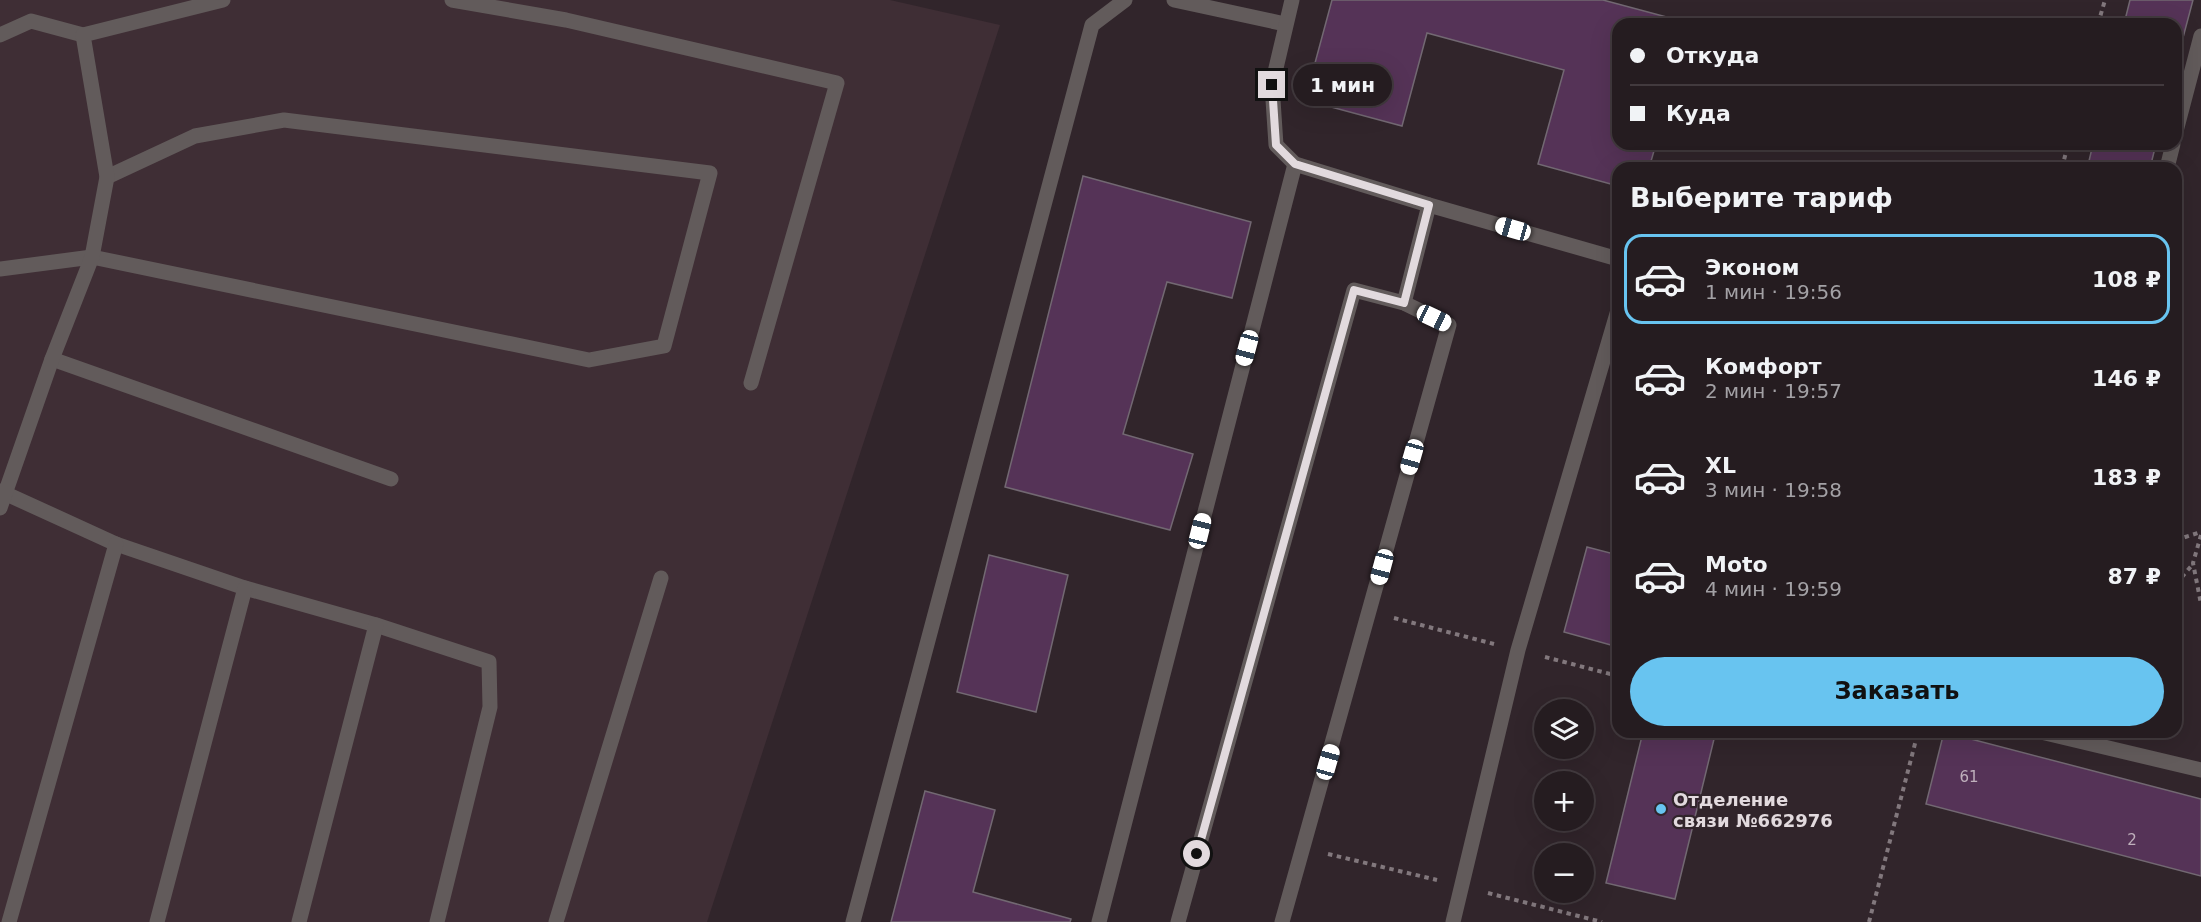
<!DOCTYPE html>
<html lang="ru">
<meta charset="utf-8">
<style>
:root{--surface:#251c20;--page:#2d2529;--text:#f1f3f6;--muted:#a3a1a5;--line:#423a3e;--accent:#68c4f0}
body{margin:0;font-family:"DejaVu Sans",sans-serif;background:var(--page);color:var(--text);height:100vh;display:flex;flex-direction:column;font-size:22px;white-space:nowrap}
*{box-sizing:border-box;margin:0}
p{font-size:20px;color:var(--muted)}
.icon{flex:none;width:33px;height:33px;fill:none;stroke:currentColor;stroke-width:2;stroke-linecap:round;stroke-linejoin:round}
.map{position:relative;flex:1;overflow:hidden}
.details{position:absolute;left:1612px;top:162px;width:570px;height:576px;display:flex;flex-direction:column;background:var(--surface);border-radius:18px;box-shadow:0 6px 24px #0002,0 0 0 2px var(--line)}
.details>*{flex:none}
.banner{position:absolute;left:1612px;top:18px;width:570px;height:132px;border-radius:18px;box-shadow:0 6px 24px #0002,0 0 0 2px var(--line);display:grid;align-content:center;height:132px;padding:0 18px;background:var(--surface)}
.tools{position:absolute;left:1534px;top:699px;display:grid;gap:12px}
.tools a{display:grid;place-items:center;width:60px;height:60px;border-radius:50%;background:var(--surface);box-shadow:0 6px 24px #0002,0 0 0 2px var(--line);font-size:30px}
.end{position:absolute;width:27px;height:27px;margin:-14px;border:8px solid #e2dade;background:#111;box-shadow:0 0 0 3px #111}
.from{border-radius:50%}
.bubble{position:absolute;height:42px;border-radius:21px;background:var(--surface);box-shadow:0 6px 24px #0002,0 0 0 2px var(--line);font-size:20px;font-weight:700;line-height:42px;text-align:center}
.car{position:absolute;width:18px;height:36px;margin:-18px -9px;border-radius:8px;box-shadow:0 0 4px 2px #0007;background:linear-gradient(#fff 24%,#345 0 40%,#fff 0 76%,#345 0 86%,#fff 0)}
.banner b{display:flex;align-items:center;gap:21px;height:57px;font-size:22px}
.banner b+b{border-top:2px solid var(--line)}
.banner i{width:15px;height:15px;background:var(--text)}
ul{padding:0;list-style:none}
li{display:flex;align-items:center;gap:18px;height:90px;margin:0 12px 9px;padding:0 6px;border:3px solid transparent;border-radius:18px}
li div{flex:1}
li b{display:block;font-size:22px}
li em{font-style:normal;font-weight:700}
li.on{border-color:var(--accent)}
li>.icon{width:54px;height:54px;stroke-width:1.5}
h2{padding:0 18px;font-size:27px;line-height:72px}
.cta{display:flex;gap:12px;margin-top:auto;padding:12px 18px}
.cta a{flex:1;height:69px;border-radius:36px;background:var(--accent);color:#111;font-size:24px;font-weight:700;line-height:69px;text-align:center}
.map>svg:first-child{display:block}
</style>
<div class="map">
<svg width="2201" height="922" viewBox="0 0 2201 922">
<rect width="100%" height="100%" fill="#31252b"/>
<polygon fill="#3f2e35" points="0,0 890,0 1000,25 707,922 0,922"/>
<g fill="#553357" stroke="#726872" stroke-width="1.5">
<polygon points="1332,0 1603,0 1689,23 1618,24 1618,144 1656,144 1649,168 1618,168 1618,186 1538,164 1564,70 1427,33 1402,126 1305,100"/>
<polygon points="2130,0 2193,0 2176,64 2176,24 2124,24"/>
<polygon points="2093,144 2156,144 2150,168 2117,168 2089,161"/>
<polygon points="1083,176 1251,222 1232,298 1167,282 1123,434 1193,454 1170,530 1005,487"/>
<polygon points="1587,547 1618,555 1618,647 1564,632"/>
<polygon points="989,555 1068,575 1036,712 957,692"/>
<polygon points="1643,732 1701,732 1715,735 1675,899 1606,883"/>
<polygon points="1944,732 2201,799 2201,876 1926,804"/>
<polygon points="925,791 995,810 973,892 1071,919 1070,922 891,922"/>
</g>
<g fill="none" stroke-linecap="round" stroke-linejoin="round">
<g stroke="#82787d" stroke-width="4" stroke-dasharray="4.5 4.5" stroke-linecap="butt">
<polyline points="2098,24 2105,0"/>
<polyline points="2062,168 2068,144"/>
<polyline points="2201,535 2193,563 2201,604"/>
<polyline points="2176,540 2201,532"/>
<polyline points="2176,584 2193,564"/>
<polyline points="1394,618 1494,644"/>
<polyline points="1545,657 1618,676"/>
<polyline points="1328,854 1437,880"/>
<polyline points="1488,893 1602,922"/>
<polyline points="1869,922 1918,732"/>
</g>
<g stroke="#625b5b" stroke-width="15">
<polyline points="452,0 566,20 837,83 751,383"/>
<polyline points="1174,0 1285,24"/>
<polyline points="1292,0 1272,85 1276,145 1295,164 1429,205 1618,259"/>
<polyline points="0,35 31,21 83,35"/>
<polyline points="2176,131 2201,36"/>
<polyline points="2167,168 2173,144"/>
<polyline points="0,269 92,257 589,360 664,346 710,173 284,120 195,136 107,177"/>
<polyline points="1404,303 1429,205"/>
<polyline points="52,359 391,479"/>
<polyline points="0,491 116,544 245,588 376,625 489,662 490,707 437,922"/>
<polyline points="0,508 52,359 92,257 107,177 83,35 223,0"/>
<polyline points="2041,732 2201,770"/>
<polyline points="9,922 116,544"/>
<polyline points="157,922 245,588"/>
<polyline points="299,922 376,625"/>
<polyline points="556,922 661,578"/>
<polyline points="853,922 1092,25 1125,0"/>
<polyline points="1099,922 1295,164"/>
<polyline points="1178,922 1354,290 1404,303 1449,325 1282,922"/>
<polyline points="1453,922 1518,650 1618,310"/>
</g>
</g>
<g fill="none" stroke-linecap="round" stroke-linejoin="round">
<polyline stroke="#e2dade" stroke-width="8" points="1197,854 1354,290 1404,303 1429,205 1295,164 1276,145 1272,85"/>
</g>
<circle fill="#68c4f0" stroke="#31252b" stroke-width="2" cx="1661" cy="809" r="6"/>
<g text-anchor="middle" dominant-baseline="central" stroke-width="4.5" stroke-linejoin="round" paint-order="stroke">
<g font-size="15" fill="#bfb0bc">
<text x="1969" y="777">61</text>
<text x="2132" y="840">2</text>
</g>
<g font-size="18" font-weight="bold" fill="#e2dade" stroke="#31252b" text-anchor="start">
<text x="1673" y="799">Отделение<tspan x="1673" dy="21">связи №662976</tspan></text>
</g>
</g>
</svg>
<div class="tools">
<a><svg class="icon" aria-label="layers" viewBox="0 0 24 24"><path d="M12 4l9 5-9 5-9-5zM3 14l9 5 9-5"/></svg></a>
<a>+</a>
<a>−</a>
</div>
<i class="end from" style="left:1197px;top:854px"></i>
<i class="end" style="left:1272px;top:85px"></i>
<div class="bubble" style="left:1293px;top:64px;width:99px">1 мин</div>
<i class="car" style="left:1513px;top:229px;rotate:286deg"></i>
<i class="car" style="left:1434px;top:318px;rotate:115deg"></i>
<i class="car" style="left:1247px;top:348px;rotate:195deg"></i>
<i class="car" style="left:1412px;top:457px;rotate:196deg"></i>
<i class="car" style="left:1200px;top:531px;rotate:14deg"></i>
<i class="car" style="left:1382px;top:567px;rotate:195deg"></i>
<i class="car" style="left:1328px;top:762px;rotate:16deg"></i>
<div class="banner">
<b><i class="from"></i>Откуда</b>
<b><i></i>Куда</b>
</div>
<section class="details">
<h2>Выберите тариф</h2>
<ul>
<li class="on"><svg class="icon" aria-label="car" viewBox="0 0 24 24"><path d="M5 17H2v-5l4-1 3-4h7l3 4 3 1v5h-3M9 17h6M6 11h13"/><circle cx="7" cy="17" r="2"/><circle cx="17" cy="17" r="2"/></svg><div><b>Эконом</b><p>1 мин · 19:56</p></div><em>108 ₽</em></li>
<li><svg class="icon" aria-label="car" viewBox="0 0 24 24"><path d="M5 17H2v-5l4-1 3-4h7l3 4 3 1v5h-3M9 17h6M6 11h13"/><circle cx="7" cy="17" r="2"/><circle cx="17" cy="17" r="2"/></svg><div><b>Комфорт</b><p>2 мин · 19:57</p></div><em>146 ₽</em></li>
<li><svg class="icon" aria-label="car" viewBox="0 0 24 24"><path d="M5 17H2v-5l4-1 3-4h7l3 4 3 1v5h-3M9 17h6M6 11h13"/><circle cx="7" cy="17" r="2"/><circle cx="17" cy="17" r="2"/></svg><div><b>XL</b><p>3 мин · 19:58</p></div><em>183 ₽</em></li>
<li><svg class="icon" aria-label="car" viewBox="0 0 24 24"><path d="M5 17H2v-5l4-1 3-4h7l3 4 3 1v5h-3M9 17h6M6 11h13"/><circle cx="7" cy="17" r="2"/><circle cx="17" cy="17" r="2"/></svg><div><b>Moto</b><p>4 мин · 19:59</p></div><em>87 ₽</em></li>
</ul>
<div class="cta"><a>Заказать</a></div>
</section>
</div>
